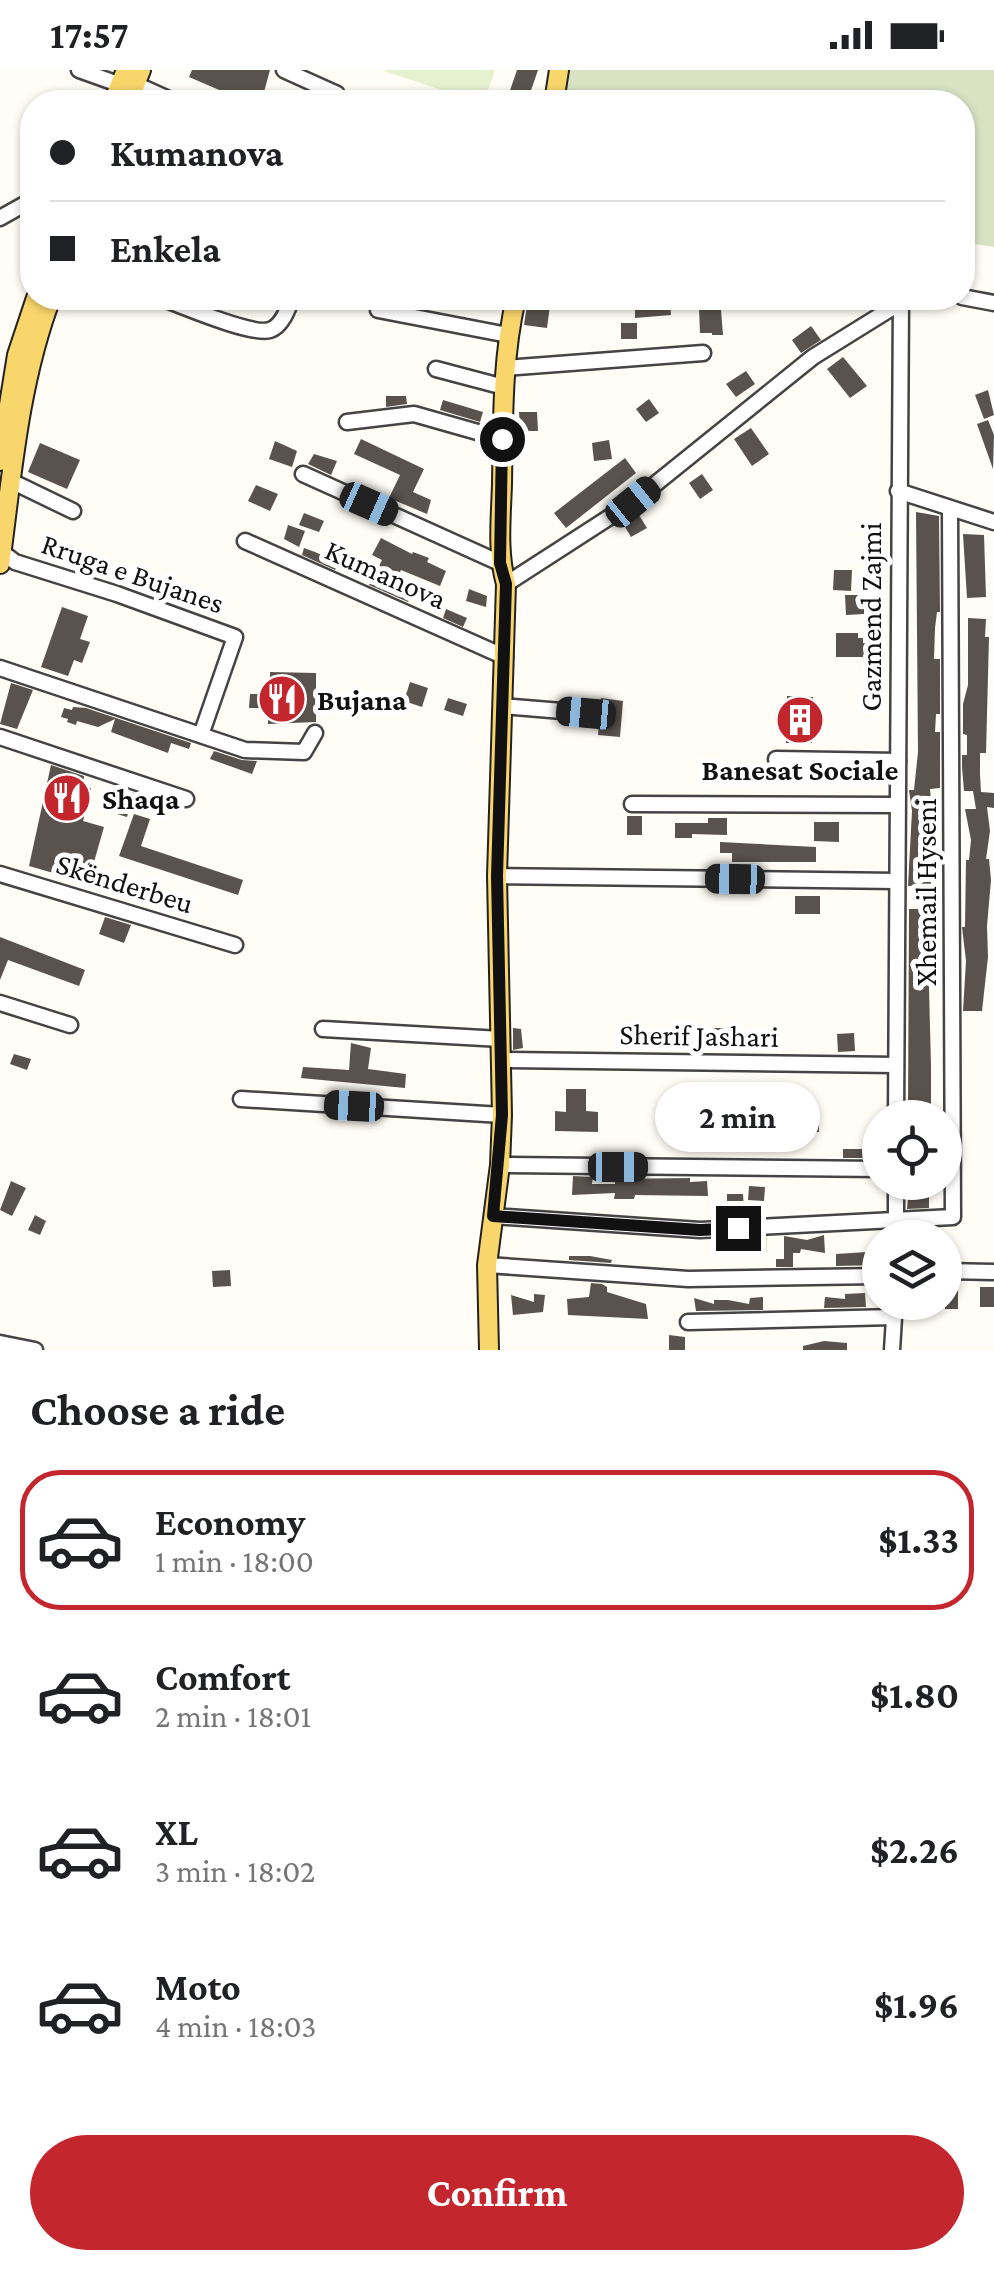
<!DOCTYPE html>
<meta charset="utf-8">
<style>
:root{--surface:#fff;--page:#f6f6f6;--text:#202124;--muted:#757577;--line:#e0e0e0;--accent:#c4262e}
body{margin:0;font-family:"Crimson Pro",serif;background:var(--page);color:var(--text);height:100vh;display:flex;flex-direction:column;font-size:38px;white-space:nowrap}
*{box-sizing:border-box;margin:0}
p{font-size:32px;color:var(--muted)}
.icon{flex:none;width:55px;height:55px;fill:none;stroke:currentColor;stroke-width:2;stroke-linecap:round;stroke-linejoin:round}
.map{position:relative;height:1280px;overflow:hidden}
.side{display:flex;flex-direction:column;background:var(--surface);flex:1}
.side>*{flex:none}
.top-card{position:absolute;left:20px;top:20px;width:955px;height:220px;border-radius:40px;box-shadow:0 2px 8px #0004;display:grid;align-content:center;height:220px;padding:0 30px;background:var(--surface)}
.controls{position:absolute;left:862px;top:1030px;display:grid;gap:20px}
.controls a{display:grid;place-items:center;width:100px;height:100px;border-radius:50%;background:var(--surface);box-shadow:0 2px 8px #0004;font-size:50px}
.end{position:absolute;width:45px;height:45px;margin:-22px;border:12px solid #111;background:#fff;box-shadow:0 0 0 5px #fff}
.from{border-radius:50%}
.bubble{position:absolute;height:70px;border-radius:35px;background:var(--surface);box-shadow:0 2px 8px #0004;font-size:32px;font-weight:700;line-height:70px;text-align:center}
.car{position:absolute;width:30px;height:60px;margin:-30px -15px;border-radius:12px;box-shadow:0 0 8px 2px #0007;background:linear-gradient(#222 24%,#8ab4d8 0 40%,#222 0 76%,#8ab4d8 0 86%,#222 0)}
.top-card b{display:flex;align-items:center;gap:35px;height:95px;font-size:38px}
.top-card b+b{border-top:2px solid var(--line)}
.top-card i{width:25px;height:25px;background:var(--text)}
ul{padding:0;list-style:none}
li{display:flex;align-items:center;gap:30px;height:140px;margin:0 20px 15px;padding:0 10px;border:5px solid transparent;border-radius:40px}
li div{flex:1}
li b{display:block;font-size:38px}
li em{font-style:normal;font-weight:700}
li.on{border-color:var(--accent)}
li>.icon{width:90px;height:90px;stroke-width:1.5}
h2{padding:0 30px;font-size:45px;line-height:120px}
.button{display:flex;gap:20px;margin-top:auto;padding:20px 30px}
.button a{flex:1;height:115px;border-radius:60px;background:var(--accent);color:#fff;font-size:40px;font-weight:700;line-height:115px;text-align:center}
.status{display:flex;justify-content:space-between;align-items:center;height:70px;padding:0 50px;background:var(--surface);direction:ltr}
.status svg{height:28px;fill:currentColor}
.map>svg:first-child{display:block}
</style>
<div class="status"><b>17:57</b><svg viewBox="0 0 49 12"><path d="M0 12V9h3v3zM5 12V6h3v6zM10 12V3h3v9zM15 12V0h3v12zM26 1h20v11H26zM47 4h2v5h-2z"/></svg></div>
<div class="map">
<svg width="994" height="1280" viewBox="0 0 994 1280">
<rect width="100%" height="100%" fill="#fffdf5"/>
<polygon fill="#d5ebbd" points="767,1161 767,1182 725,1182 725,1164"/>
<polygon fill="#d9e3c4" points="567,0 994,0 994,177 963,172 962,32 561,32"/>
<polygon fill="#e6f2cf" points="381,0 495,0 484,32 478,32"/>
<g fill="#5a524d">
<polygon points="192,0 270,0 264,22 272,25 268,32 247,32 189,7"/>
<polygon points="517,0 538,0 527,32 506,32"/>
<polygon points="528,228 551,228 547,258 524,255"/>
<polygon points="689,228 756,228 756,238 721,240 723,265 712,265 712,263 700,263 699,238 690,238"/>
<polygon points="670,230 671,245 635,248 635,233"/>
<rect x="621" y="253" width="16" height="16"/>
<polygon points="811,256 821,270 801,283 792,270"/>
<polygon points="843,287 867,316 850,328 827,299"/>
<polygon points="746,301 755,314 736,327 726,314"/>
<polygon points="988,320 994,345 984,349 975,325"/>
<polygon points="386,326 406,326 407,334 386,337"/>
<polygon points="649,329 659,343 646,352 636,339"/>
<polygon points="443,330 483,342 480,352 440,340"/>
<polygon points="519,342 537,342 538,361 520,361"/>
<polygon points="988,350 994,365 993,399 977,354"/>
<polygon points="751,358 769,384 752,396 734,369"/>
<polygon points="361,369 424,399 413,422 431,430 427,444 389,428 400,405 354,384"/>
<polygon points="609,370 612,389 594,391 592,373"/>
<polygon points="275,371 297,381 292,397 269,389"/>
<polygon points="40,373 80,390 67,419 28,402"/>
<polygon points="314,384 337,391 331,405 308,394"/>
<polygon points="625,388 636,403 566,458 554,443"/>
<polygon points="702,404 713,420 700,429 689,413"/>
<polygon points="256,415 278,424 270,441 248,431"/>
<polygon points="637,442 647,458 631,467 622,452"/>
<polygon points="916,442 939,446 940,542 937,542 935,558 934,589 940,589 940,644 936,644 935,662 940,662 940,718 930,719 933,752 929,752 929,789 932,789 933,815 908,816 912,741 909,720 914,720 918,682"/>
<polygon points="304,443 324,451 319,462 299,455"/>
<polygon points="288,455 305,461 299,477 284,469"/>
<polygon points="963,464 984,465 986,527 967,528"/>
<polygon points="381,468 412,484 413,482 429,488 427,492 446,501 440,516 401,500 393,516 412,525 408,532 369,515 382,490 372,485"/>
<polygon points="304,478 315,482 339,493 335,500 302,485"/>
<polygon points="834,500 852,500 851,521 833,520"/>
<polygon points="469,519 487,526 486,537 466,531"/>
<polygon points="845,525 864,525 864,544 846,545"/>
<polygon points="62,537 88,546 80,569 90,572 82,593 74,590 68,606 41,597"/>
<polygon points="446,539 467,548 463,557 443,548"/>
<polygon points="968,548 986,549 985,567 989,567 986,683 980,683 980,704 981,722 994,723 994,738 987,737 990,761 986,789 989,789 991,810 987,856 988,887 982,941 963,941 966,891 962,857 965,857 966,790 969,790 971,770 965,739 976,739 973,721 964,721 962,697 962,685 967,685 967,665 963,664 963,634 968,615"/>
<polygon points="836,563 858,563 858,568 863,568 863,573 867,573 867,587 836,587"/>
<polygon points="270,602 316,603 316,652 268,654 268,638 249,638 250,624 270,624"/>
<polygon points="410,612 428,618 422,637 404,631"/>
<polygon points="11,613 33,620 17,659 0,654"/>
<polygon points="787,626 813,627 812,673 786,673"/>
<polygon points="448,628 467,634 463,646 444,640"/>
<polygon points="601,628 623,631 620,667 598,665"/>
<polygon points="73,637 86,638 191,673 189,679 171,673 168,683 111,662 115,649 98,657 77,651 76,655 67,652 68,649 61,647 64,638 72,640"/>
<polygon points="214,681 242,690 257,691 252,704 210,689"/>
<polygon points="51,695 84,706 83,715 91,718 83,751 104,757 88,813 29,796"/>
<polygon points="125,720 134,723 127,747 117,744"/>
<polygon points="134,744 150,749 141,776 243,810 238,825 119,786"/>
<rect x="627" y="746" width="15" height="19"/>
<polygon points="708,748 727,748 727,765 692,764 692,768 675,768 675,753 708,753"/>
<polygon points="814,752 839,752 839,772 814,771"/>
<polygon points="720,772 816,777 816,792 732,792 732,783 720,783"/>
<rect x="795" y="826" width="25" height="18"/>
<polygon points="909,839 927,839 931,996 931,1042 927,1042 927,1048 909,1048 908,1042"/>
<polygon points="105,847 131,855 124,873 99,864"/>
<polygon points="0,867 85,900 79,916 8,890 0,910"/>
<polygon points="513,958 521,959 523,978 513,980"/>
<polygon points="704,958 729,958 729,976 704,975"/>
<polygon points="639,961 654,963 654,978 638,975"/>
<polygon points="854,963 855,981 838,982 837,964"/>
<polygon points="351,973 371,978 368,999 406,1004 405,1018 301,1008 303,997 349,1000"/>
<polygon points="14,984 31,989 27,1000 10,994"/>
<polygon points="566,1019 586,1019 586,1041 598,1042 598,1062 555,1061 555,1041 566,1042"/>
<polygon points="707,1046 729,1046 730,1066 708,1067"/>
<rect x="800" y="1046" width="19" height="16"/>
<rect x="758" y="1048" width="18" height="12"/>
<rect x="843" y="1079" width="24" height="9"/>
<polygon points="573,1106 593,1107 592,1114 615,1114 615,1109 690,1108 690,1112 707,1111 708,1126 635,1125 634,1129 614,1129 615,1123 572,1125"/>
<polygon points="11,1111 26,1118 12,1146 0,1140"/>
<polygon points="749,1116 765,1117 764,1131 748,1130"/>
<polygon points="909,1117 929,1119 929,1138 907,1139"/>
<polygon points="727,1124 743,1124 744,1140 727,1140"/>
<polygon points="35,1145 46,1151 40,1165 28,1160"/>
<polygon points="824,1165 825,1183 801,1179 800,1183 793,1183 793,1197 776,1197 776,1189 784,1189 784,1166 807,1170"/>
<polygon points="867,1182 880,1186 880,1195 836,1196 836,1184"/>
<polygon points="569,1186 590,1186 612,1190 611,1193 569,1190"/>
<polygon points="230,1200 231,1216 213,1217 212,1201"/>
<polygon points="591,1213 602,1214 607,1217 607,1222 646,1234 648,1249 568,1245 567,1229 589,1227"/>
<rect x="980" y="1217" width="14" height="20"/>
<polygon points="945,1220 958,1221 958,1239 945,1239"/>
<polygon points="865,1223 866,1237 824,1238 825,1227 845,1229 845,1224"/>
<polygon points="534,1224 545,1225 543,1242 513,1245 511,1225 534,1232"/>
<polygon points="763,1227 763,1240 696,1241 694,1228 714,1234 714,1230 728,1230 749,1234 750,1228"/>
<polygon points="669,1265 685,1267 685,1280 669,1280"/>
<polygon points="824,1271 847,1273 847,1280 803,1280 803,1276"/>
</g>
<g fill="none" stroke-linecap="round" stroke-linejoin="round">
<g stroke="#444" stroke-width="19">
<g id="minor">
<polyline points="79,0 121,15"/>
<polyline points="284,0 337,24"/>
<polyline points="135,14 175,32"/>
<polyline points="0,148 32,130"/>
<polyline points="962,227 994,233"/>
<path d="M161,228c19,7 91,38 109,32 12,-4 18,-21 22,-32"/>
<polyline points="378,240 508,265"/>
<polyline points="505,298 703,283"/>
<polyline points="436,299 504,317"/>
<polyline points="347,352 414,344 502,369"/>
<polyline points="303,404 500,493"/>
<polyline points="11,411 73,441"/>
<polyline points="898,421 994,452"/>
<polyline points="245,471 505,587"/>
<polyline points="2,482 15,492 117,524 235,567 201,665"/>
<polyline points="506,514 633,432 813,287 900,233"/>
<polyline points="0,598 245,680 304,682 315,663"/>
<polyline points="503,636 586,643"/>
<polyline points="0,667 186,729"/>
<polyline points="776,689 898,691"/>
<polyline points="632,734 897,735"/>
<polyline points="0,804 235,875"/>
<polyline points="497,806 897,811"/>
<polyline points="0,933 70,955"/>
<polyline points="323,959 501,969"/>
<polyline points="502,990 896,995"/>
<polyline points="241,1029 502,1045"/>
<polyline points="896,1048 901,228"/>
<polyline points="500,1095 880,1099"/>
<polyline points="896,1112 896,1168"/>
<polyline points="493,1146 700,1160 953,1147 950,439"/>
<polyline points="487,1195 688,1209 880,1206"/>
<polyline points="945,1201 994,1202"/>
<polyline points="688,1252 894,1247"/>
<polyline points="0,1273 35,1280"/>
<polyline points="892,1280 895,1232"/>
</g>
</g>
<g stroke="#222" stroke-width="22">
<g id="major">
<polyline points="113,32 126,0"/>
<polyline points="128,32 141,0"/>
<polyline points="554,32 559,0"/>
<polyline points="0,391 17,285 36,228"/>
<path d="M0,494c12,-90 19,-181 51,-266"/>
<path d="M489,1280l-2,-85 13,-100 2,-50 -5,-239 9,-292c-9,-32 -5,-67 -4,-100 1,-63 0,-125 14,-186"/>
</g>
</g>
<use href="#minor" stroke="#fff" stroke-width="14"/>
<use href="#major" stroke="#f9d66b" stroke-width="18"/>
</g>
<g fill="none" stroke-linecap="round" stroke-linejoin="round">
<polyline stroke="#111" stroke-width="12" points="502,369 500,493 506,514 497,806 502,1045 493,1146 700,1160 738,1158"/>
</g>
<defs>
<g id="restaurant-disc" transform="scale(2.5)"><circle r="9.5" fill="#c4262e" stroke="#fff"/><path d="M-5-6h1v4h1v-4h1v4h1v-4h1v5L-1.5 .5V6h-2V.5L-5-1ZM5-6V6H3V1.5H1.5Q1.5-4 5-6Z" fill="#fff"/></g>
<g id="building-disc" transform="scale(2.5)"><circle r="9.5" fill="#c4262e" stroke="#fff"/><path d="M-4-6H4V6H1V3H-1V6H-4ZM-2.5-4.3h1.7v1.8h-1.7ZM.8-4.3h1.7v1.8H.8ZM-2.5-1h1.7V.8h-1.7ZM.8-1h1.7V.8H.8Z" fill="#fff"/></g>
</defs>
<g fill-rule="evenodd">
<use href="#restaurant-disc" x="282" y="629"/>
<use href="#building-disc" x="800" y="650"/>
<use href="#restaurant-disc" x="67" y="728"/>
</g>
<g text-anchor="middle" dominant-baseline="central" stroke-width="10" stroke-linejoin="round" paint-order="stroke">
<g font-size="30" fill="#111" stroke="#fff">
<text transform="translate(133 503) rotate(19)">Rruga e Bujanes</text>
<text transform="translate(386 504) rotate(24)">Kumanova</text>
<text transform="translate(870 547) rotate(-90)">Gazmend Zajmi</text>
<text transform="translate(125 813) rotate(17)">Skënderbeu</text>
<text transform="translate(925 822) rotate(-90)">Xhemail Hyseni</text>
<text transform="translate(699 965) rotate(1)">Sherif Jashari</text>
</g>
<g font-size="30" font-weight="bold" fill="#111" stroke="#fff" text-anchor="start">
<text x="317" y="629">Bujana</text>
<text x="800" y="699" text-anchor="middle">Banesat Sociale</text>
<text x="102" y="728">Shaqa</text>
</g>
</g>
</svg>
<div class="controls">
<a><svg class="icon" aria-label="locate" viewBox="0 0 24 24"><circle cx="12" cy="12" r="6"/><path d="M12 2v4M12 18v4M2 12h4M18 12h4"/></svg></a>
<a><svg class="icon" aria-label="layers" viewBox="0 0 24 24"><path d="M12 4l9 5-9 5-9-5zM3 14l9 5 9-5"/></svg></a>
</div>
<i class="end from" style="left:502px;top:369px"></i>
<i class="end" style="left:738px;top:1158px"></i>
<div class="bubble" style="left:655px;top:1012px;width:165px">2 min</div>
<i class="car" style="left:633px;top:432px;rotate:51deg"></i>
<i class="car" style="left:369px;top:434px;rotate:114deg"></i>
<i class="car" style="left:586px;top:643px;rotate:275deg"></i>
<i class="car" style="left:735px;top:809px;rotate:271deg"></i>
<i class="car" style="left:354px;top:1036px;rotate:273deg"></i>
<i class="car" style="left:618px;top:1097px;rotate:90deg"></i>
<div class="top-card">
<b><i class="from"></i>Kumanova</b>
<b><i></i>Enkela</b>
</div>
</div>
<section class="side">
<h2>Choose a ride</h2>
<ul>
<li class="on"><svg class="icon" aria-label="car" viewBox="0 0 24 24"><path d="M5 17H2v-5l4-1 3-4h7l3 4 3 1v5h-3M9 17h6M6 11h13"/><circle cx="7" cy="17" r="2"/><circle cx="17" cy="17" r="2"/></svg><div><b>Economy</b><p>1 min · 18:00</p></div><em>$1.33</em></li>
<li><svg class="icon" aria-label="car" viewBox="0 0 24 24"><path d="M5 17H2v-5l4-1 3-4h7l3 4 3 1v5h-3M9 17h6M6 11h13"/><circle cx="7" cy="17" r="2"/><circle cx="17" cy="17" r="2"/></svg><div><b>Comfort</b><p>2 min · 18:01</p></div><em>$1.80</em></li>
<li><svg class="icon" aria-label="car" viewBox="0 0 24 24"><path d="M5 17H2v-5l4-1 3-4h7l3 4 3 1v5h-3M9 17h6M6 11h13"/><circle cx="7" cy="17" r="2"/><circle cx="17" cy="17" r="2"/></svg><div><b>XL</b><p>3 min · 18:02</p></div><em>$2.26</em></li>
<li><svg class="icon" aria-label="car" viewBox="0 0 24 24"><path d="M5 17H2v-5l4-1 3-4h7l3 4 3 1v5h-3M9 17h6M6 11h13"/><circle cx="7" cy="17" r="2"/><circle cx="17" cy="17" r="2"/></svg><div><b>Moto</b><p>4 min · 18:03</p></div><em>$1.96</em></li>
</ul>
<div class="button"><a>Confirm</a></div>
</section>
